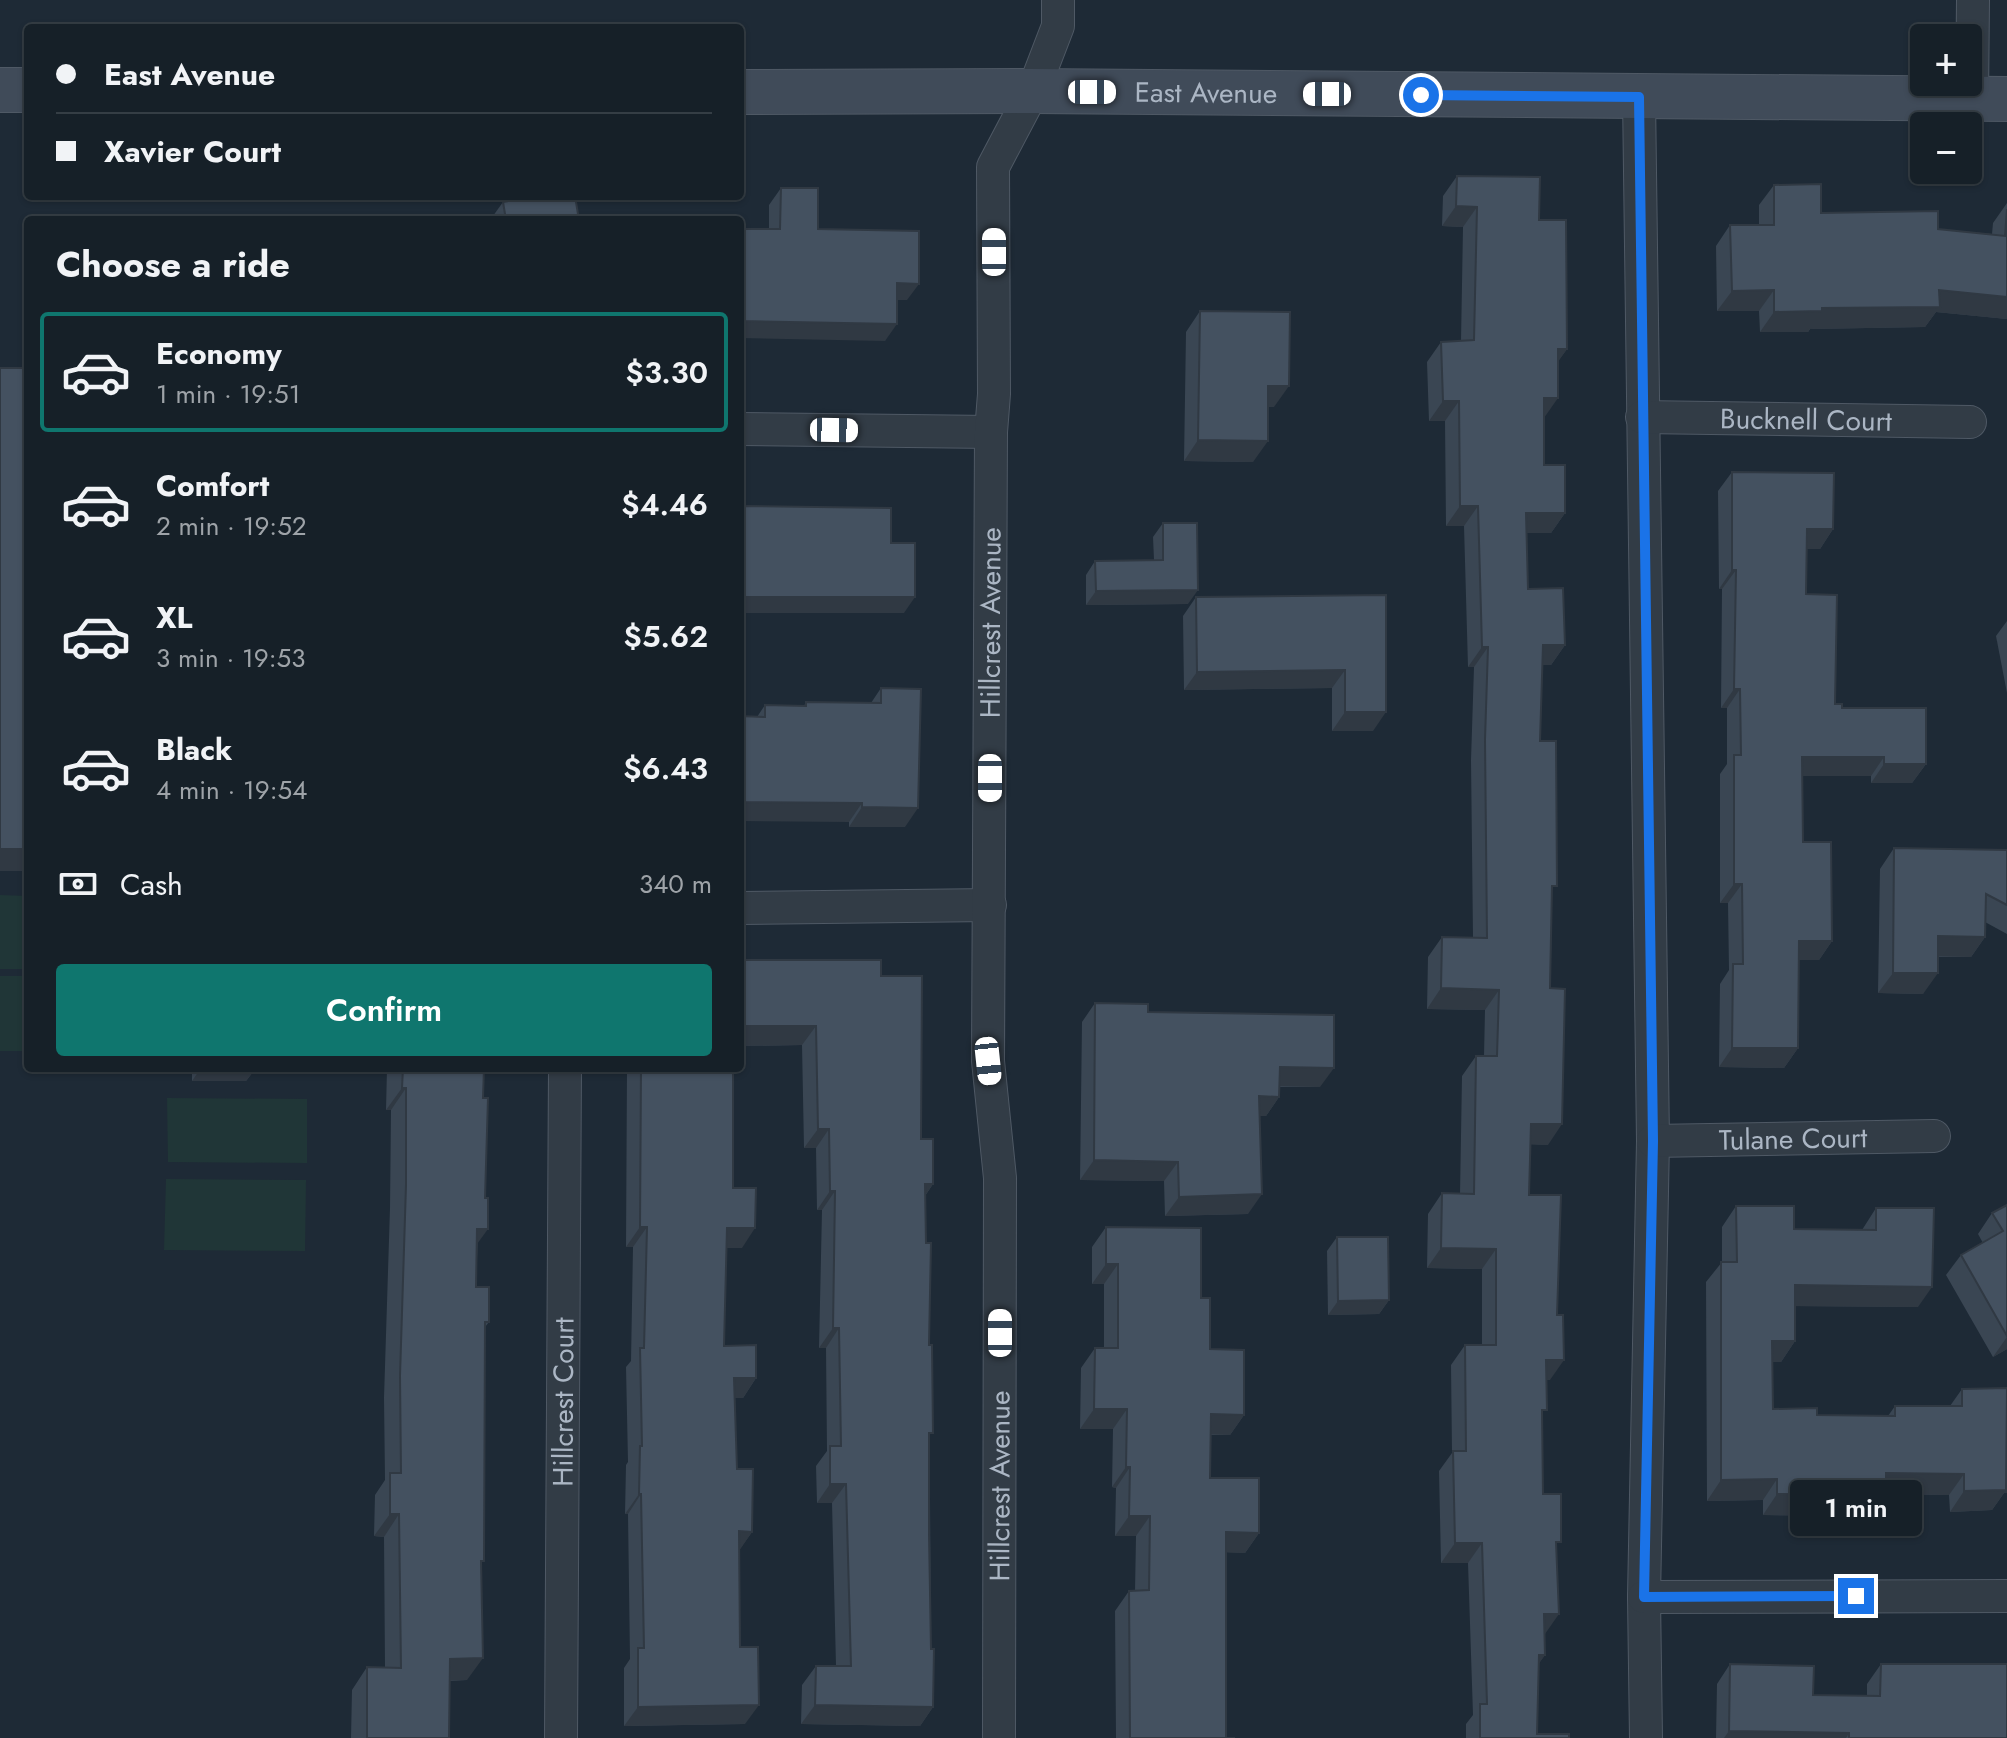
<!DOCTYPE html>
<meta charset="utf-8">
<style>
:root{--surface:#162028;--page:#1f2830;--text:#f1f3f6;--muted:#9ea3a8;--line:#353e45;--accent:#0f766e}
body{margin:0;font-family:Jost,sans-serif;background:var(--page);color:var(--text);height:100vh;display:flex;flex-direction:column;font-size:30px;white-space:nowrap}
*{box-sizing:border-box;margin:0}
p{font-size:26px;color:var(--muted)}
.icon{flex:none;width:44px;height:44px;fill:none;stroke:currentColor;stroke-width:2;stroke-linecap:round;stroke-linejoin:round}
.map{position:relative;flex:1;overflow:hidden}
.sheet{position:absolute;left:24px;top:216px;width:720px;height:856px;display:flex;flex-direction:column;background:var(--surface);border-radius:8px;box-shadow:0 2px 6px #0004,0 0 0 2px var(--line)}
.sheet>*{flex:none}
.top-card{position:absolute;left:24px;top:24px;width:720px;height:176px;border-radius:8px;box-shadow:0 2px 6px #0004,0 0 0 2px var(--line);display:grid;align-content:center;height:176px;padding:0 32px;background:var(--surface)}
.fabs{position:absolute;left:1910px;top:24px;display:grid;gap:16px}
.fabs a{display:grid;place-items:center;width:72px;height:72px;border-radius:8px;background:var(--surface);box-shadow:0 2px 6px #0004,0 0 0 2px var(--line);font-size:40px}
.end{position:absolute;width:36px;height:36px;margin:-18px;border:10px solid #1a73e8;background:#fff;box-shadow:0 0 0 4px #fff}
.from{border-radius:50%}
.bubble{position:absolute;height:56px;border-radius:8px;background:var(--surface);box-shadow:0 2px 6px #0004,0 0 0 2px var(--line);font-size:26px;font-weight:600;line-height:56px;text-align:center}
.car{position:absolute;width:24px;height:48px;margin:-24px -12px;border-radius:10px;box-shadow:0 0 6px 2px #0007;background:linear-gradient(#fff 24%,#345 0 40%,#fff 0 76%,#345 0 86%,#fff 0)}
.top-card b{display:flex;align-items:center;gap:28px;height:76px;font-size:30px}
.top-card b+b{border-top:2px solid var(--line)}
.top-card i{width:20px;height:20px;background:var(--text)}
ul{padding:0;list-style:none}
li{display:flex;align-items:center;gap:24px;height:120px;margin:0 16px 12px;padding:0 16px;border:4px solid transparent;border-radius:8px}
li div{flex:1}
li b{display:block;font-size:30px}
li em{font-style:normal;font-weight:600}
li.active{border-color:var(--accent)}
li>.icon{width:72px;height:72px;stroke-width:1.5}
h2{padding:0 32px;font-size:36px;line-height:96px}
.pay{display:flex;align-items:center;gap:20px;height:88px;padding:0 32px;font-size:30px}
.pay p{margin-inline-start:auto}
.action{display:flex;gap:16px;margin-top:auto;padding:16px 32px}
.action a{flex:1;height:92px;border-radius:8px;background:var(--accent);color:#fff;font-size:32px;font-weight:600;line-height:92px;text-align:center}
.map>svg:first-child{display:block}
</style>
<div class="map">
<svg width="2007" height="1738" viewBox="0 0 2007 1738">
<rect width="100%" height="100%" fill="#1e2a36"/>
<g fill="#203637">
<polygon points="0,895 28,896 28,969 0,969"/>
<rect x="0" y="976" width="28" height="75"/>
<polygon points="167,1098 307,1099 307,1163 168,1162"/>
<polygon points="166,1179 306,1180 305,1251 164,1250"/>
</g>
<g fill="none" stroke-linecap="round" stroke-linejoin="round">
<g stroke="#4f5965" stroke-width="34">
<g id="street">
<polyline points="1639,97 1653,1141 1644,1597 1646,1738"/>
<polyline points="1972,99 1973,0"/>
<path id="s1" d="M1642,417l328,5"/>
<polyline points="740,429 991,432"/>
<polyline points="740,908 990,905"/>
<path id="s2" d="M1653,1141l281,-5"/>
<polyline points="1644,1597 2007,1596"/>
<path id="s3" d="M561,1738l4,-670"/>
<path id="s4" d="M999,1738l1,-560 -12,-117 3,-629 3,-38 -1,-227 40,-76 25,-65v-26"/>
</g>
</g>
<g stroke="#4f5965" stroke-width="46">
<g id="secondary">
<polyline points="0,90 28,90"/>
<path id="s5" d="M740,92l293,-1 974,8"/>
</g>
</g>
<use href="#street" stroke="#323c46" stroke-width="32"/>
<use href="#secondary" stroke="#404b59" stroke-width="44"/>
</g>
<g fill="#3a4653">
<polygon points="1457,176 1539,220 1567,349 1558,361 1544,418 1544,465 1565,513 1551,533 1526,533 1528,589 1565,645 1551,665 1542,665 1540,741 1552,893 1548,1145 1530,1144 1529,1195 1550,1380 1547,1380 1542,1418 1543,1494 1557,1548 1545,1634 1545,1655 1538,1664 1537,1734 1569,1738 1466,1738 1466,1724 1473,1715 1468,1563 1441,1563 1439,1471 1452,1453 1451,1365 1465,1345 1482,1345 1482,1269 1427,1268 1428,1214 1442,1193 1460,1194 1462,1076 1476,1056 1484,1056 1485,1010 1427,1009 1428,957 1442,937 1473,937 1471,760 1474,667 1468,667 1464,526 1446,526 1445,421 1429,421 1427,362 1441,342 1461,341 1463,227 1442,226 1443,196"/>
<polygon points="1774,185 1821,213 1938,229 1992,234 1993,223 2007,203 2007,319 1936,312 1925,327 1810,329 1808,332 1760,332 1759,311 1717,311 1716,246 1730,225 1759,225 1759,205"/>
<polygon points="781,188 818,229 907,300 897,300 885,341 769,229 769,205"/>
<polygon points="503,202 579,220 494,220 493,216"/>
<polygon points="1200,311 1274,407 1268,407 1253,462 1184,461 1186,332"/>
<polygon points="1732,472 1833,529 1820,549 1807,549 1806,594 1835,704 1926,764 1912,783 1871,783 1871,776 1802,776 1803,842 1832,941 1819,960 1799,960 1798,1048 1784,1068 1719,1067 1720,984 1729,970 1728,903 1720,903 1720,774 1727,764 1727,708 1721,708 1722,589 1719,589 1718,491"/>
<polygon points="1163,523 1188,604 1086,605 1086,575 1095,561 1154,560 1153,537"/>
<polygon points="1386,595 1373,731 1332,731 1332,688 1184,690 1183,616 1196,597"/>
<polygon points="2007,621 2007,693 1996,636"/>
<polygon points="881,688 905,827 849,827 849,822 757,717 765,705 804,706 806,702 871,703"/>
<polygon points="1894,848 2007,850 2007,934 1985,922 1985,937 1971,957 1938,957 1923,994 1878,993 1880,869"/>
<polygon points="881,976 933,1184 925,1196 929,1345 931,1649 933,1707 920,1726 801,1724 802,1685 816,1666 836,1666 832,1503 817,1503 816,1466 827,1451 826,1348 819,1348 822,1210 817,1210 816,1148 804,1148 802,1045 740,1046"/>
<polygon points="1095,1003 1148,1012 1320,1087 1279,1087 1279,1097 1266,1116 1260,1116 1248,1214 1165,1216 1164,1181 1080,1180 1082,1022"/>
<polygon points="192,1068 256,1068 246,1081 192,1081"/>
<polygon points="387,1068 484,1068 476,1287 489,1322 485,1327 482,1565 467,1680 450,1681 449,1738 351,1738 352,1690 367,1667 385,1668 384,1537 374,1536 375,1495 385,1480 384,1398 390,1208 391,1110 386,1110"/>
<polygon points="627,1068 733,1068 733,1188 742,1248 726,1248 724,1346 756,1378 743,1398 735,1398 737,1469 752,1532 739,1550 740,1647 745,1724 624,1726 624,1668 630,1659 628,1514 625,1514 626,1465 628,1462 626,1367 631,1361 633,1247 626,1247"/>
<polygon points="2007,1205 2007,1349 1993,1357 1946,1275 1961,1255 1983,1243 1978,1234 1992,1213"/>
<polygon points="1736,1206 1794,1229 1862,1230 1876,1208 1918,1307 1795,1306 1795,1341 1781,1362 1772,1362 1773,1409 1817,1415 1888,1416 1895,1406 1950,1406 1962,1389 2004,1493 1992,1510 1950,1512 1949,1495 1886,1494 1872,1516 1763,1515 1763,1500 1707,1501 1706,1282 1722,1262 1722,1227"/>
<polygon points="1106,1227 1201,1298 1210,1349 1244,1415 1230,1435 1211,1435 1210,1478 1259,1533 1245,1553 1226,1552 1226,1738 1235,1738 1116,1738 1115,1611 1129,1591 1135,1591 1136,1536 1115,1536 1116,1488 1112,1487 1113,1429 1080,1429 1081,1368 1095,1348 1104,1348 1104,1284 1092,1284 1092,1247"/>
<polygon points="1337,1237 1389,1300 1379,1314 1328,1315 1327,1251"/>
<polygon points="1730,1664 1813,1695 1867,1696 1867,1684 1881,1664 2007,1738 1716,1738 1717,1684"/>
</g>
<g fill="#303943">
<polygon points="1456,206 1477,207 1463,227 1442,226"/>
<polygon points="897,283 919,284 907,300 886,300"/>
<polygon points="1774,290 1759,311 1717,311 1732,291"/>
<polygon points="1939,290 2007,297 2007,319 1936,312 1925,327 1810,329 1808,332 1760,332 1774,312 1822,308"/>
<polygon points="740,321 897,324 885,341 740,338"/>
<polygon points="1558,349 1567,349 1553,369"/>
<polygon points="1268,386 1289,386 1274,407 1254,407"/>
<polygon points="1544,398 1558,398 1544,418 1530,418"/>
<polygon points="1443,401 1459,401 1445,421 1429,421"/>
<polygon points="1198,440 1268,441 1253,462 1184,461"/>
<polygon points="1460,506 1478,506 1464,526 1446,526"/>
<polygon points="1526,513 1565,513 1551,533 1512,533"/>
<polygon points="1807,529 1833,529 1820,549 1793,549"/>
<polygon points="1732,570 1736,570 1722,589 1719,589"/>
<polygon points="1198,590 1188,604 1086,605 1096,591"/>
<polygon points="740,597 915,597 904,613 740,613"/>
<polygon points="1543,645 1565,645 1551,665 1529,665"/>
<polygon points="1482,647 1488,647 1474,667 1468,667"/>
<polygon points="1345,670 1332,688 1184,690 1197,672"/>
<polygon points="1734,689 1740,689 1727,708 1721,708"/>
<polygon points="1345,712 1386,712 1373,731 1332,731"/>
<polygon points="1802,757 1884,757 1871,776 1788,776"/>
<polygon points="1884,764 1926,764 1912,783 1871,783"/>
<polygon points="740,802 862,803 849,822 740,821"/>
<polygon points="862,807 918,808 905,827 849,827"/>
<rect x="0" y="849" width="28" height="22"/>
<polygon points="1734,884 1742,884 1728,903 1720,903"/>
<polygon points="1938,936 1985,937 1971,957 1924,956"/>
<polygon points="1799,941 1832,941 1819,960 1785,960"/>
<polygon points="1893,973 1938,973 1923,994 1878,993"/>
<polygon points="1441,988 1499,990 1485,1010 1427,1009"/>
<polygon points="740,1026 816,1026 802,1045 740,1046"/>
<polygon points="1732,1048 1798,1048 1784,1068 1719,1067"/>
<polygon points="1280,1067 1334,1068 1320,1087 1266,1086"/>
<polygon points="201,1068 256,1068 246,1081 192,1081"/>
<polygon points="402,1088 406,1088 391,1110 386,1110"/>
<polygon points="1259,1096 1279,1097 1266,1116 1246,1116"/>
<polygon points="1531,1124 1562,1124 1548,1145 1517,1144"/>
<polygon points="818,1129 829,1129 816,1148 804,1148"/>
<polygon points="1094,1160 1178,1162 1164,1181 1080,1180"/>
<polygon points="925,1184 933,1184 920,1203"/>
<polygon points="830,1191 835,1191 822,1210 817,1210"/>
<polygon points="1262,1194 1248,1214 1165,1216 1179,1197"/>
<polygon points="640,1227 647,1227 633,1247 626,1247"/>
<polygon points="727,1228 755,1228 742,1248 713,1248"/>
<polygon points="477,1229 488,1229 472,1251"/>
<polygon points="1441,1248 1496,1249 1482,1269 1427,1268"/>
<polygon points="1106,1264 1118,1264 1104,1284 1092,1284"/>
<polygon points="1795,1285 1932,1287 1918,1307 1780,1306"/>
<polygon points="1389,1300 1379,1314 1328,1315 1338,1301"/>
<polygon points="833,1328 839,1328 826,1348 819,1348"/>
<polygon points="2007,1337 2007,1349 1993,1357"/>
<polygon points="1772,1341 1795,1341 1781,1362 1757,1362"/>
<polygon points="1546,1360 1564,1360 1550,1380 1532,1380"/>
<polygon points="734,1378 756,1378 743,1398 721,1398"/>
<polygon points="1094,1409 1127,1409 1113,1429 1080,1429"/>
<polygon points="1211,1414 1244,1415 1230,1435 1197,1434"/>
<polygon points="1126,1467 1130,1467 1116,1488 1112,1487"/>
<polygon points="1886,1473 1964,1474 1949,1495 1872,1494"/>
<polygon points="2006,1473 2007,1473 2007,1493 2004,1493 1992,1510 1950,1512 1964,1491"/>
<polygon points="1777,1479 1763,1500 1707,1501 1721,1480"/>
<polygon points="830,1484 846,1484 832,1503 817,1503"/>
<polygon points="639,1494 641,1494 628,1514 625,1514"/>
<polygon points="1777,1494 1886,1495 1872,1516 1763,1515"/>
<polygon points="390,1514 399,1514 384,1537 374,1536"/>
<polygon points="1129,1516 1150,1516 1136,1536 1115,1536"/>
<polygon points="739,1531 752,1532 739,1551"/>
<polygon points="1226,1532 1259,1533 1245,1553 1212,1552"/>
<polygon points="1455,1543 1482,1543 1468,1563 1441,1563"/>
<polygon points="1544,1614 1559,1614 1545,1634"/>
<polygon points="1539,1655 1545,1655 1531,1675"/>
<polygon points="483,1658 467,1680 434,1681 450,1659"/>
<polygon points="759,1705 745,1724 624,1726 638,1707"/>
<polygon points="815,1705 933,1707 920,1726 801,1724"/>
<polygon points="1729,1731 1849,1733 1846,1738 1724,1738"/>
</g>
<g fill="#445160" stroke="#303943" stroke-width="2">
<polygon points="1457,176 1540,177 1539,220 1566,220 1567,349 1558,349 1558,398 1544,398 1544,465 1565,465 1565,513 1526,513 1528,589 1563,588 1565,645 1543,645 1540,741 1556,741 1557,886 1552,886 1550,988 1565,989 1562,1124 1531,1124 1529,1195 1561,1195 1557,1315 1563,1315 1564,1360 1546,1360 1547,1410 1542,1410 1543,1494 1561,1494 1561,1542 1556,1542 1559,1614 1544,1614 1545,1655 1539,1655 1537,1734 1569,1734 1569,1738 1480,1738 1480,1704 1487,1704 1482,1543 1455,1543 1453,1451 1466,1451 1465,1345 1496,1345 1496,1249 1441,1248 1442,1193 1474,1194 1476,1056 1497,1056 1499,990 1441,988 1442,937 1487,938 1485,740 1488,647 1482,647 1478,506 1460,506 1459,401 1443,401 1441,342 1474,340 1477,207 1456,206"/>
<polygon points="1821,184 1821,213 1938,211 1938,229 2005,236 2007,209 2007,297 1939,290 1940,307 1822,308 1822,311 1774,312 1774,290 1732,291 1730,225 1774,225 1774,185"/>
<polygon points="781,188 818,188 818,229 919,231 919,284 897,283 897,324 740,321 740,229 780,229"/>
<polygon points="538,196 575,196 579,220 506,220 503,202"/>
<polygon points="625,215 695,216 695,220 625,220"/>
<polygon points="1200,311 1290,312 1289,386 1268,386 1268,441 1198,440"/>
<rect x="0" y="368" width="28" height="481"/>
<polygon points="1732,472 1834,473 1833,529 1807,529 1806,594 1837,595 1835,704 1842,704 1842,708 1926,708 1926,764 1884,764 1884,757 1802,757 1803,842 1831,842 1832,941 1799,941 1798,1048 1732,1048 1733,964 1743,964 1742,884 1734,884 1734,755 1741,755 1740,689 1734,689 1736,570 1732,570"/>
<polygon points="740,506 891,508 891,543 915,543 915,597 740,597"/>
<polygon points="1163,523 1197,523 1198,590 1096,591 1095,561 1163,560"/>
<polygon points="1386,595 1386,712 1345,712 1345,670 1197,672 1196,597"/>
<polygon points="881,688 921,689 918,808 862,807 862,803 740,802 740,716 765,717 765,705 806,706 806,702 881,703"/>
<polygon points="1894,848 2007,850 2007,905 1986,894 1985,937 1938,936 1938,973 1893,973"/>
<polygon points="740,960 881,960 881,976 922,976 921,1139 933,1139 933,1184 925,1184 926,1243 931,1243 929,1345 932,1345 933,1433 929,1433 929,1534 931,1649 934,1649 933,1707 815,1705 816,1666 851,1666 846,1484 830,1484 830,1446 841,1446 839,1328 833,1328 835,1191 830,1191 829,1129 818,1129 816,1026 740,1026"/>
<polygon points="1095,1003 1148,1004 1148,1012 1334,1015 1334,1068 1280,1067 1279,1097 1259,1096 1262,1194 1179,1197 1178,1162 1094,1160"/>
<polygon points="403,1068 484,1068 483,1098 488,1098 485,1198 488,1198 488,1229 477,1229 476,1287 489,1287 489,1322 485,1322 484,1561 481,1561 483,1658 450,1659 449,1738 367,1738 367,1667 401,1668 399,1514 390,1514 390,1473 401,1473 400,1376 406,1185 406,1088 402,1088"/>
<polygon points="641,1068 733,1068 733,1188 756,1188 755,1228 727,1228 724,1346 756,1345 756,1378 734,1378 737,1469 753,1469 752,1532 739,1531 740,1647 758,1647 759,1705 638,1707 638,1648 644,1648 641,1494 639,1494 640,1446 642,1446 640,1348 644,1348 647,1227 640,1227"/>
<polygon points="2007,1205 2007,1336 1961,1255 2003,1231 1992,1213"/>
<polygon points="1736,1206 1794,1206 1794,1229 1876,1230 1876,1208 1934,1208 1932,1287 1795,1285 1795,1341 1772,1341 1773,1409 1817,1408 1817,1415 1895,1416 1895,1406 1962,1406 1962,1389 2007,1388 2006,1490 1964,1491 1964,1474 1886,1473 1886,1495 1777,1494 1777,1479 1721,1480 1721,1262 1737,1262"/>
<polygon points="1106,1227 1201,1228 1201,1298 1210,1298 1210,1349 1244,1350 1244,1415 1211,1414 1210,1478 1259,1478 1259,1533 1226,1532 1226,1738 1235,1738 1130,1738 1129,1591 1149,1590 1150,1516 1129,1516 1130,1467 1126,1467 1127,1409 1094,1409 1095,1348 1118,1348 1118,1264 1106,1264"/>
<polygon points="1337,1237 1388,1237 1389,1300 1338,1301"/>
<polygon points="1730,1664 1814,1666 1813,1695 1880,1696 1881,1664 2007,1664 2007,1738 1849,1738 1849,1733 1729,1731"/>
</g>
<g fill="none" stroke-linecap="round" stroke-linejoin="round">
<polyline stroke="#1a73e8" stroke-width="10" points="1421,95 1639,97 1653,1141 1644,1597 1856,1596"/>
</g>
<g text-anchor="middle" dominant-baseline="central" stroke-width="8" stroke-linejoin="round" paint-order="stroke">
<g font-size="28" fill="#abb6c4" stroke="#18212b">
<text stroke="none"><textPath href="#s5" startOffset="466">East Avenue</textPath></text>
<text stroke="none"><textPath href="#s1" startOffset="164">Bucknell Court</textPath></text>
<text stroke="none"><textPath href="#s4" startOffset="1116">Hillcrest Avenue</textPath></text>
<text stroke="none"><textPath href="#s2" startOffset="140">Tulane Court</textPath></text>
<text stroke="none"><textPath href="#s3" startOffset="336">Hillcrest Court</textPath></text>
<text stroke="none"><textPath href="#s4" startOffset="252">Hillcrest Avenue</textPath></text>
</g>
</g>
</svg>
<div class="fabs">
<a>+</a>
<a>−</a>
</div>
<i class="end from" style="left:1421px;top:95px"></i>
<i class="end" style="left:1856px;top:1596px"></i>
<div class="bubble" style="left:1790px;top:1480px;width:132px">1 min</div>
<i class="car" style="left:1092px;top:92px;rotate:90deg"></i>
<i class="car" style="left:1327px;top:94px;rotate:270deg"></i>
<i class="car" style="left:994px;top:252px;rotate:0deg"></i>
<i class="car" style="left:834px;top:430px;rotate:91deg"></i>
<i class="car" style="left:990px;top:778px;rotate:180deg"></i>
<i class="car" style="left:988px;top:1061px;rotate:174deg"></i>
<i class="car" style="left:1000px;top:1333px;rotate:0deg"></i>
<div class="top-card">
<b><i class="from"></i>East Avenue</b>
<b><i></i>Xavier Court</b>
</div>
<section class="sheet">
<h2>Choose a ride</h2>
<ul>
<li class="active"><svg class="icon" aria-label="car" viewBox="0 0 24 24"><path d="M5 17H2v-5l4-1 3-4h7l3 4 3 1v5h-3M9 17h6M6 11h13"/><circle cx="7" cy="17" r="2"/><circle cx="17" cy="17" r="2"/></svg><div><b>Economy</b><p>1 min · 19:51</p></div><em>$3.30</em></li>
<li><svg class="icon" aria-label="car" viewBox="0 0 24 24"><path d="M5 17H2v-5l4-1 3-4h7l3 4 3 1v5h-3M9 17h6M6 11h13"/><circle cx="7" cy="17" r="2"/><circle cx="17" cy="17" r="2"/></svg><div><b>Comfort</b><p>2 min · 19:52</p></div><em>$4.46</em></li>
<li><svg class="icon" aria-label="car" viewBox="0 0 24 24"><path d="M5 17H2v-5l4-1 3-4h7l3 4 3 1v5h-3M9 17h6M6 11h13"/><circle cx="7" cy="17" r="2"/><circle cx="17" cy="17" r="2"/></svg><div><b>XL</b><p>3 min · 19:53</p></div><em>$5.62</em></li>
<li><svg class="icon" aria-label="car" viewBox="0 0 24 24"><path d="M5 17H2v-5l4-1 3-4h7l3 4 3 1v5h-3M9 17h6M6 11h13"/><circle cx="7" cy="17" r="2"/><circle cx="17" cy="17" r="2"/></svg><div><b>Black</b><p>4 min · 19:54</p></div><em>$6.43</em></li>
</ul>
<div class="pay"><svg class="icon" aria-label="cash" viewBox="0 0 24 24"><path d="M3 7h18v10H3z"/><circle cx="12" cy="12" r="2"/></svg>Cash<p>340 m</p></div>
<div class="action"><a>Confirm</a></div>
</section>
</div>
